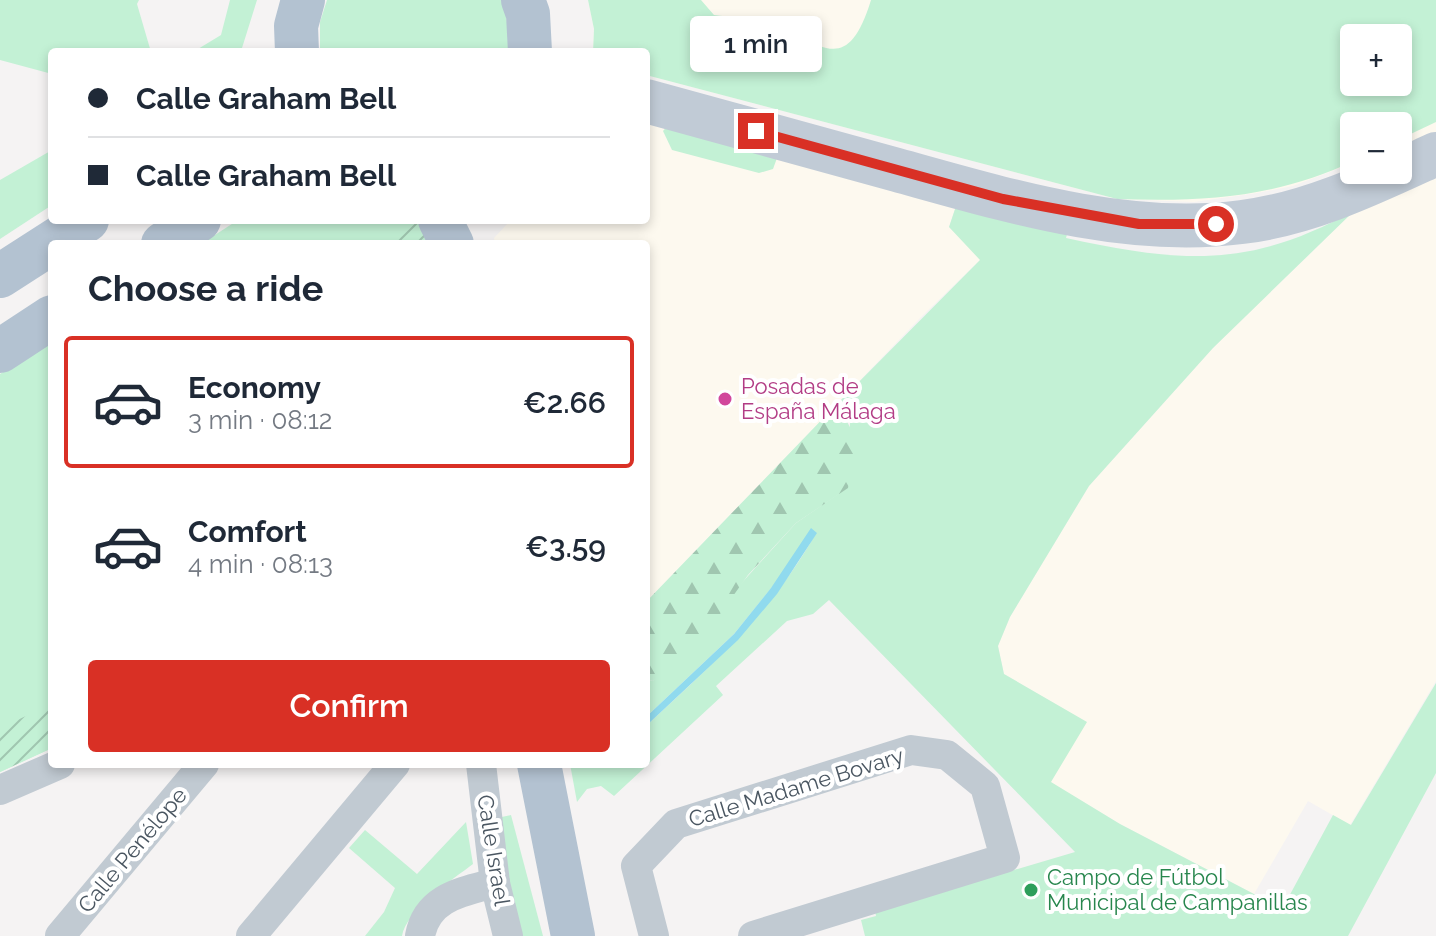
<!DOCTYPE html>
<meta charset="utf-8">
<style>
:root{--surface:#fff;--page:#f2f2f3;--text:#1f2937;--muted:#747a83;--line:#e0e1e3;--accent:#d93025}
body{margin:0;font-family:Raleway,sans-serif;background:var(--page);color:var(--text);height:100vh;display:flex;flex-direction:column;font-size:30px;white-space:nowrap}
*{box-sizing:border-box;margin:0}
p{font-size:26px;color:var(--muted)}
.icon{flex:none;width:44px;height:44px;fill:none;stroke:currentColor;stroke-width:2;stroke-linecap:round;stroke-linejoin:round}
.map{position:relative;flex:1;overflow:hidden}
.drawer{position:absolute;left:48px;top:240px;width:602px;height:528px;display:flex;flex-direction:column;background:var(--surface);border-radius:8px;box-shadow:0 4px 12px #0003}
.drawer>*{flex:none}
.hud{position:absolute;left:48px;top:48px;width:602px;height:176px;border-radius:8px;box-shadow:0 4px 12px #0003;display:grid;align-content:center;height:176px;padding:0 40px;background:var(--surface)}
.fabs{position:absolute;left:1340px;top:24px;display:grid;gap:16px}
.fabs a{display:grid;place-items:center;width:72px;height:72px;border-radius:8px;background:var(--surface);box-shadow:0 4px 12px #0003;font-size:40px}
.end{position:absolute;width:36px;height:36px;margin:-18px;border:10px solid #d93025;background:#fff;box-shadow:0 0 0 4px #fff}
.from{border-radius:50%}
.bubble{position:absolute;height:56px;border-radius:8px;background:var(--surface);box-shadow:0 4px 12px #0003;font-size:26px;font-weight:600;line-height:56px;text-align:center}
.hud b{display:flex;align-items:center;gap:28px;height:76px;font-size:30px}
.hud b+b{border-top:2px solid var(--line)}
.hud i{width:20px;height:20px;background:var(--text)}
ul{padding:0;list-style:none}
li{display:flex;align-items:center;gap:24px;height:132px;margin:0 16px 12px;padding:0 24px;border:4px solid transparent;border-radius:8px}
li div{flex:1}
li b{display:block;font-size:30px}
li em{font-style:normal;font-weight:600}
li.on{border-color:var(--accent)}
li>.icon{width:72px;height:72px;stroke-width:1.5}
h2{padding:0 40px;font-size:36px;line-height:96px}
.action{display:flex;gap:16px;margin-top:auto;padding:16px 40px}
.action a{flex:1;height:92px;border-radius:8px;background:var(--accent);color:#fff;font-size:32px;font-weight:600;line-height:92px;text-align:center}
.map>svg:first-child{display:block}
</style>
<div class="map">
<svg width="1436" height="936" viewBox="0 0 1436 936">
<defs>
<pattern id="forest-firs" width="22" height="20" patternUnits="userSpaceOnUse" patternTransform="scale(2)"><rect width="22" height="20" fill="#c3f1d5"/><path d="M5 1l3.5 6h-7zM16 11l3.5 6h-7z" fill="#a0c6b0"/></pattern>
<pattern id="garden-furrows" width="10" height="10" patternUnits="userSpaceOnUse" patternTransform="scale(2)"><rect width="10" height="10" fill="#c3f1d5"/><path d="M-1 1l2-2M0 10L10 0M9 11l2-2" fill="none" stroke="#a0c6b0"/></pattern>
</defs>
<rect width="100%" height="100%" fill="#f5f3f3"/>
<g fill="#fdf9ef" fill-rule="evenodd">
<path d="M588,0h848v681l-86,144 -42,-24 -54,93 -134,-70 -70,-42 36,-60 -82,-48 -6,-28 12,-29 79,-131 124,-138 142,-138 -15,-42 -47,18 -36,7 -63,9 -77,-3 -471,-124v-23h-53l1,-23zM1354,38h44v44h-44zM1354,126h44v44h-44z"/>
<polygon points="646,117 956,206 949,227 981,259 921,317 646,602 646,244 495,244 494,238 511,220 646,220"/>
</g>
<g fill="#c3f1d5" fill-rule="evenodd">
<polygon points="0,0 139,0 137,4 151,52 52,52 52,74 0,60"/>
<polygon points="230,0 257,0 242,48 236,52 193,52 221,35"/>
<polygon points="327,0 504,0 511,52 320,52 320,22"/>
<path d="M588,0h113l13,15c15,3 31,0 44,3 56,15 86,70 113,-18h565v122l-38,18v-14h-44v35c-79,37 -151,41 -237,38l-471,-124v-23h-53l1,-23zM1354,38h44v44h-44z"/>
<polygon points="671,122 777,158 773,169 759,173 672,150 663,131"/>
<polygon points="52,150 52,205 0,239 0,180"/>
<path d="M956,206l113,21 -3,11c115,25 184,31 289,-28l-142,138 -124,138 -79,131 -12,29 6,28 83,48 -36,60 69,42 134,70 26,19 53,-98 18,10 85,-142v90l-88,163h-483l-4,-16 15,-4 -1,-5 200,-59 -246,-252 -16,14 -26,7 -71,65 7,9 -109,101 -13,-10 -14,3 -10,13 -7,-38h76v-38c64,-59 127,-116 170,-193l-82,101 -88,83v-38l7,2 143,-158 51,-35 3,-65 -15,-17 145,-146 -31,-33z"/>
<polygon points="238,220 427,220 437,244 201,244"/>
<polygon points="52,340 52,748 0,772 0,374"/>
<polygon points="511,815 543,936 518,936 497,818"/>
<path d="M466,822l7,42c-20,15 -67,47 -71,72h-37l19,-24 11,-24 -46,-40 16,-18 52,44z"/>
</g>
<path fill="url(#forest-firs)" d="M835,406c27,30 21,45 13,82l-52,35 -48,52 -55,77 -40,29 -7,-2v-77z"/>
<g fill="url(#garden-furrows)">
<polygon points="427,220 437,244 395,244 394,232 404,222"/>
<polygon points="52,704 52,748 0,772 0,728"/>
</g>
<polygon fill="#90daee" points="811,528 817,533 777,594 738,640 646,726 646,717 734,634 771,588"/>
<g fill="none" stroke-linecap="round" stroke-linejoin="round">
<g stroke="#c1cad2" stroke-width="30">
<polyline points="481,764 495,883 508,936"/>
<polyline points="0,790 60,764"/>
<polyline points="60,936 204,764"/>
<polyline points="251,936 395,764"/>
<path d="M420,936c7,-39 42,-44 75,-53"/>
<polyline points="654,936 636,866 676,824 911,750 947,755 985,786 1005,858 753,936"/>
</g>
<path stroke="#c1cbd6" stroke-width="44" d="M646,101c84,23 168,46 251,69 112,31 229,67 345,52 68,-8 133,-40 194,-68"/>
<g stroke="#b3c2d1" stroke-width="44">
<polyline points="523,0 528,14 530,52"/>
<polyline points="297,52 296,26 303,0"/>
<polyline points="440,220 452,244"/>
<polyline points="163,244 199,220"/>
<polyline points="0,276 87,220"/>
<polyline points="0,351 52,317"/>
<polyline points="539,764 573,936"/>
</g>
</g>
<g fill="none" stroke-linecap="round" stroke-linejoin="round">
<polyline stroke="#d93025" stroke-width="10" points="756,131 1003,199 1139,224 1216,224"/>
</g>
<circle fill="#d1479c" stroke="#fff" stroke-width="3" cx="725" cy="399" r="8"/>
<circle fill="#2e9e5b" stroke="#fff" stroke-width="3" cx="1031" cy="890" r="8"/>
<g text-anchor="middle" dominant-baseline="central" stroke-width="8" stroke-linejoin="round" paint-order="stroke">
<g font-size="22" fill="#b23c85" stroke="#fff" text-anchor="start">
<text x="741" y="386">Posadas de<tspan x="741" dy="25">España Málaga</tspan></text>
</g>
<g font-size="22" fill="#4a5661" stroke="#fff">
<text transform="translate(796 787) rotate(-17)">Calle Madame Bovary</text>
<text transform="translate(132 850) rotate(-50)">Calle Penélope</text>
<text transform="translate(494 850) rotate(81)">Calle Israel</text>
</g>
<g font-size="22" fill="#27864d" stroke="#fff" text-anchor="start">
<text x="1047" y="877">Campo de Fútbol<tspan x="1047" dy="25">Municipal de Campanillas</tspan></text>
</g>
</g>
</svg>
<div class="fabs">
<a>+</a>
<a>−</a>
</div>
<i class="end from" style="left:1216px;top:224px"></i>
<i class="end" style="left:756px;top:131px"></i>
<div class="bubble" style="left:690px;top:16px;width:132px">1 min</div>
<div class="hud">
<b><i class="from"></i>Calle Graham Bell</b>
<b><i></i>Calle Graham Bell</b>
</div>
<section class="drawer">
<h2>Choose a ride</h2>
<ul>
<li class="on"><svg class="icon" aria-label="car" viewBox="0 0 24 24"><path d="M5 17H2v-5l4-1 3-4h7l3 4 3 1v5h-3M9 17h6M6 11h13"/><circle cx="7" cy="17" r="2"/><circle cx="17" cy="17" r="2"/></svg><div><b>Economy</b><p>3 min · 08:12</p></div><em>€2.66</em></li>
<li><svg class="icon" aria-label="car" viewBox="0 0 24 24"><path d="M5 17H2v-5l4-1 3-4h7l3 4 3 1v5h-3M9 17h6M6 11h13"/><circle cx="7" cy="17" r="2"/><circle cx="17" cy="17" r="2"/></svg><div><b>Comfort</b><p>4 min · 08:13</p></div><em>€3.59</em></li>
</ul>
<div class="action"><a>Confirm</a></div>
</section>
</div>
